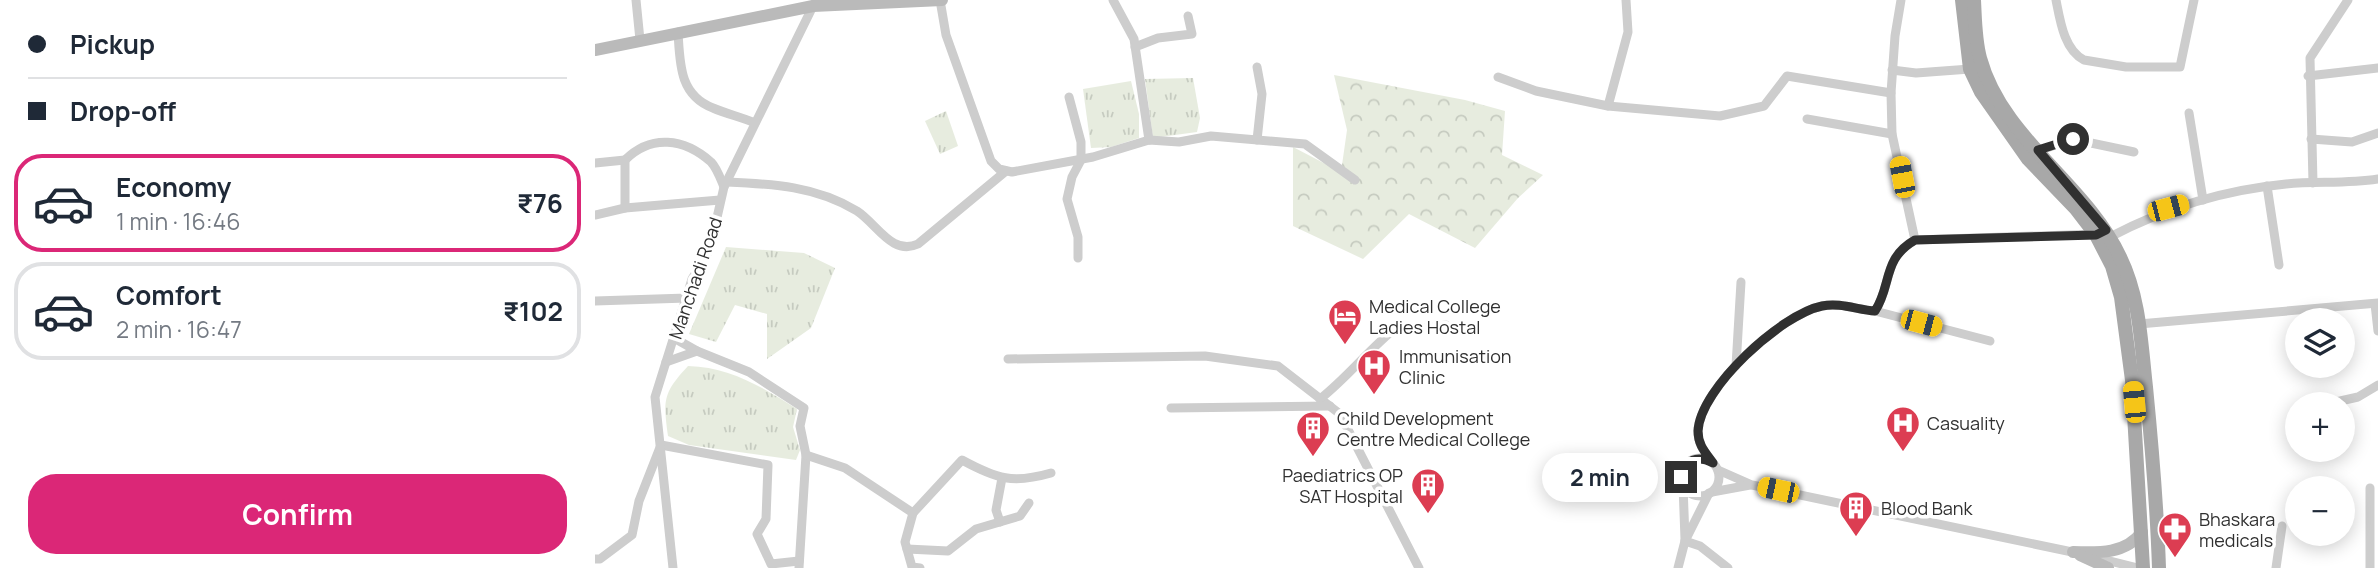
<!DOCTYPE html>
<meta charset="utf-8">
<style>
:root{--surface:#fff;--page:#f2f2f3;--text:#1f2937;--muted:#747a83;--line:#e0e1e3;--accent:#db2777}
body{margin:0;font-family:Manrope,sans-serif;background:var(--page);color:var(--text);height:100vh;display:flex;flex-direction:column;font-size:26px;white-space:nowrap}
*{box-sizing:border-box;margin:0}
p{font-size:23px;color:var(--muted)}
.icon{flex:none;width:38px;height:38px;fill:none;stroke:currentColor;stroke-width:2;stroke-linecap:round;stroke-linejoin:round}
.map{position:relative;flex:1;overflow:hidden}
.drawer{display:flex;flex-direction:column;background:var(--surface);width:595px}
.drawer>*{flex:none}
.banner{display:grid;align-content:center;height:154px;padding:0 28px;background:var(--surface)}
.controls{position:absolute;left:1690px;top:308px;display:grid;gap:14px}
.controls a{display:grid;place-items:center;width:70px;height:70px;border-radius:50%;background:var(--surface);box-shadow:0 4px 18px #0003;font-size:35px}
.end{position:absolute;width:32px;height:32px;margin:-16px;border:9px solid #303030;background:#fff;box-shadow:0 0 0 4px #fff}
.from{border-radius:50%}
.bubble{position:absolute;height:49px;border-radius:24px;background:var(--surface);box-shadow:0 4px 18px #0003;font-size:23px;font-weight:700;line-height:49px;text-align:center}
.car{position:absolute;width:21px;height:42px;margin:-21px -10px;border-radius:9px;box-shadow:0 0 5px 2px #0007;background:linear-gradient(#f5c518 24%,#345 0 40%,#f5c518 0 76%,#345 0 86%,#f5c518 0)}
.banner b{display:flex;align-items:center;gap:24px;height:66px;font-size:26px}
.banner b+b{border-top:2px solid var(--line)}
.banner i{width:18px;height:18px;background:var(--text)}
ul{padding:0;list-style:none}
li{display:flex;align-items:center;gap:21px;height:98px;margin:0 14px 10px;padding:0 14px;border:4px solid var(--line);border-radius:28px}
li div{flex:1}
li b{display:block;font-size:26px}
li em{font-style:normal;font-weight:700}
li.on{border-color:var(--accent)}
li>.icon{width:63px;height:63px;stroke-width:1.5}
.button{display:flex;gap:14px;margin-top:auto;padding:14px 28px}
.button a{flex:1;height:80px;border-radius:28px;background:var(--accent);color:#fff;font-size:28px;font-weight:700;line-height:80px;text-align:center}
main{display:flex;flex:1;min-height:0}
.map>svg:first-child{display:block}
</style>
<main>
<section class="drawer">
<div class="banner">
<b><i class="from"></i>Pickup</b>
<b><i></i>Drop-off</b>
</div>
<ul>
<li class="on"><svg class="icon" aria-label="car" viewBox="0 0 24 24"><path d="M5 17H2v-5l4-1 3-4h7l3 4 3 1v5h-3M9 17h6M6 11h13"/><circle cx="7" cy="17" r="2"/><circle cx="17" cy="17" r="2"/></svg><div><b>Economy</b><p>1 min · 16:46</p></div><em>₹76</em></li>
<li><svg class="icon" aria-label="car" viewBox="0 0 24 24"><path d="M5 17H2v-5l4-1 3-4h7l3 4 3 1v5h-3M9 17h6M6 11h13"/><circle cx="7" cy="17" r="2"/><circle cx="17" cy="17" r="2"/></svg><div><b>Comfort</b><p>2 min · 16:47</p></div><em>₹102</em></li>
</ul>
<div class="button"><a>Confirm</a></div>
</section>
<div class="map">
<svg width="1783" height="568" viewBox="0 0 1783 568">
<defs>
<pattern id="grass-tufts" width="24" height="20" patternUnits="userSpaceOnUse" patternTransform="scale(1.75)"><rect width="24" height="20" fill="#e7ecdf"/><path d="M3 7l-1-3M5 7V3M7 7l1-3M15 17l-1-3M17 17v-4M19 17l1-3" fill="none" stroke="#c6cbc0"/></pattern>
<pattern id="forest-crowns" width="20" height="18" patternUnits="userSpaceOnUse" patternTransform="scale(1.75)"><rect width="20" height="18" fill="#e7ecdf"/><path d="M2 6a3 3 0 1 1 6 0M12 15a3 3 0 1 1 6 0" fill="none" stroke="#c6cbc0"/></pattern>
</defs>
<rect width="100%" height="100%" fill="#fff"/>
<g fill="url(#grass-tufts)">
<polygon points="598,78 605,118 602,132 558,138 550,79"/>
<polygon points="536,81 544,114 544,138 516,147 496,148 488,89"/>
<polygon points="351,111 363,146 345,154 330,121"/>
<polygon points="131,247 209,253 240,268 216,328 172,359 172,314 140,305 121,342 94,334"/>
<path d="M93,366c42,1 74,21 109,43l-4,18 7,23 -4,10 -107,-15 -21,-9c-5,-36 -5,-43 20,-70z"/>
</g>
<polygon fill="url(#forest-crowns)" points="739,75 870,100 910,111 907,155 948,175 923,198 880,248 814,214 768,259 698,226 698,147 746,172 752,130"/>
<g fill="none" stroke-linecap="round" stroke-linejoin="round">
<g stroke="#cdcdcd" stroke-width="9">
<polyline points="41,0 45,40"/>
<polyline points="345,0 351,35 396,161 404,169 417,172 498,157 554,140 584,142 616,136 710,144 760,180"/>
<polyline points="518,0 539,39 554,140"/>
<polyline points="1031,0 1033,32 1013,106 1125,116 1169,106 1192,76 1296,93 1300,36 1306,0"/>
<path d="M1461,0c4,20 8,50 28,60l42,7h54l14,-67"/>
<path d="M83,32c2,31 1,63 35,76 14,6 28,9 42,15"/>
<polyline points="540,47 563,38 597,34 593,16"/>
<polyline points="662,67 667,94 662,140"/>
<polyline points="1297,70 1321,73 1375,69"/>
<polyline points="1713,76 1783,68"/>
<polyline points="903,77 941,91 1013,106"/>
<polyline points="1296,93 1297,134 1320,240"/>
<polyline points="474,97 486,142 486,160 477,177 472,199 483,237 483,258"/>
<polyline points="1594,113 1608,200"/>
<polyline points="1212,119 1297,134"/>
<polyline points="1716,139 1757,142 1783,133"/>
<polyline points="1443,151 1477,139 1539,152"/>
<path d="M30,160c26,-26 59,-22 86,2 6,6 10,18 13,25"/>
<polyline points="0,163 30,160 30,208"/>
<path d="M132,182c46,2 89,4 130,29 20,13 35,45 61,33l88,-73"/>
<polyline points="1718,183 1715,58 1753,0"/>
<polyline points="1672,186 1684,265"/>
<polyline points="0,215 30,208 125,200"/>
<path d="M1515,237c55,-29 114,-47 176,-53 31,-3 61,0 92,-5"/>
<polyline points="0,301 92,298"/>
<polyline points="1780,304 1783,331"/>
<polyline points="1280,311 1395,341"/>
<polyline points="1544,324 1783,303"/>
<polyline points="79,338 102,351"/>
<polyline points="413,359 610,356 683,366 745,414 824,568"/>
<polyline points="71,362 102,351 154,372 209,408 205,426 211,455 204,568"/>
<polyline points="1141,366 1146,282"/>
<path d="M725,399c29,-23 50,-51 78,-73l21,3 27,-4"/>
<polyline points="1732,404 1763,397 1783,385"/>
<polyline points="576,408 735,406"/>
<polyline points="211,455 250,468 318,513 310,542 317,567 325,568"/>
<circle cx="1105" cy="477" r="19"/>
<path d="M1118,463c-8,-11 -15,-18 -15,-32 2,-43 84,-117 124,-125 18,-4 36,4 53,5 17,-25 7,-53 40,-71l183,-6"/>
<polyline points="1123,470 1157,485 1482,553"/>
<polyline points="1088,485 1090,539"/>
<polyline points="1775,488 1775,568"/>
<polyline points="1117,492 1155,485"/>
<path d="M318,513l49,-53c35,19 51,24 89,13"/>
<polyline points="405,522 401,510 407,478"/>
<polyline points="1090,541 1105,546 1133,568"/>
<polyline points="312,549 353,551 381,529 425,516 434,503"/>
<polyline points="1499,557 1543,568"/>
<polyline points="0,559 5,559 37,535 44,501 66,445 173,465 171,519 162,534 176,564 204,561"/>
<polyline points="78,568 60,397 97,279 112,255 118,235 129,187 219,4"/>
<polyline points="1083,568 1090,541 1114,493"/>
<polyline points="1681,568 1687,526"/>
</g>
<g stroke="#bababa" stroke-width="12">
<polyline points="0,50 218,6 347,0"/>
<path d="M1478,552c26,1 53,2 69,-20"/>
<polyline points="1485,555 1513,568"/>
</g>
<g stroke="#a8a8a8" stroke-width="14">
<polyline points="1367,0 1375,69 1386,92 1433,159 1481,209 1501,235 1517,266 1526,297 1537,380 1548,568"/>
<path d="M1379,0c1,19 1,40 6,58 22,81 106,126 140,199 20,41 21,86 26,130 6,61 11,120 13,181"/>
</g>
</g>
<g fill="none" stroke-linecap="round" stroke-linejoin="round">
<path stroke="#303030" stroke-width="9" d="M1086,477c5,-18 16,-22 32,-14 -8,-11 -15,-18 -15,-32 2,-43 84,-117 124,-125 18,-4 36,4 53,5 17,-26 7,-52 40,-71l181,-5 10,-5 -68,-80 35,-11"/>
</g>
<defs>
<g id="hotel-pin" transform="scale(1.75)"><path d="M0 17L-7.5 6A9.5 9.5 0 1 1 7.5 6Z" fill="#dc3d52" stroke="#fff"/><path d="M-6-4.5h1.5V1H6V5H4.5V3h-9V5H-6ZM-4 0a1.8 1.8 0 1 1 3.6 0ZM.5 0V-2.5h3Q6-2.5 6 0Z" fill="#fff"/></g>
<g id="hospital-pin" transform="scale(1.75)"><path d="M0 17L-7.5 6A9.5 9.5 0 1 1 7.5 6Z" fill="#dc3d52" stroke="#fff"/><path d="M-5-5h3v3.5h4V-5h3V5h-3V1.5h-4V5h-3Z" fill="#fff"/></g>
<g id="building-pin" transform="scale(1.75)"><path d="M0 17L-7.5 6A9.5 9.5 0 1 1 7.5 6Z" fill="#dc3d52" stroke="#fff"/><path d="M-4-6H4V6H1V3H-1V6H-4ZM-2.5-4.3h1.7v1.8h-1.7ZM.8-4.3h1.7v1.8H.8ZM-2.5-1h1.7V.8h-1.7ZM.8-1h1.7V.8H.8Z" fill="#fff"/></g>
<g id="pharmacy-pin" transform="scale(1.75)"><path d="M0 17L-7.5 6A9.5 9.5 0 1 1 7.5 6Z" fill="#dc3d52" stroke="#fff"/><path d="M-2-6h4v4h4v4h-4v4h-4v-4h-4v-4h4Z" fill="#fff"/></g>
</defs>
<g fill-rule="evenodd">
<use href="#hotel-pin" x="750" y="316"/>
<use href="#hospital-pin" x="779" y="366"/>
<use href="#hospital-pin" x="1308" y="423"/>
<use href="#building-pin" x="718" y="428"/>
<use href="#building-pin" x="833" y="485"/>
<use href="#building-pin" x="1261" y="508"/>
<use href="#pharmacy-pin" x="1580" y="529"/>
</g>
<g text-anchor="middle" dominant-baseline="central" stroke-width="7" stroke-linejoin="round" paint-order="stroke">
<g font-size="18" fill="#303030" stroke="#fff">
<text transform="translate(100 278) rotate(-71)">Manchadi Road</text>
</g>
<g font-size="18" fill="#303030" stroke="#fff" text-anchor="start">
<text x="774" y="306">Medical College<tspan x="774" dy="21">Ladies Hostal</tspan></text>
<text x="804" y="356">Immunisation<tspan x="804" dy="21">Clinic</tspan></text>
<text x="742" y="418">Child Development<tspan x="742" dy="21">Centre Medical College</tspan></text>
<text x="1332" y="423">Casuality</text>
<text x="808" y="475" text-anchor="end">Paediatrics OP<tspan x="808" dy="21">SAT Hospital</tspan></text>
<text x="1286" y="508">Blood Bank</text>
<text x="1604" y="519">Bhaskara<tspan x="1604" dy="21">medicals</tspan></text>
</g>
</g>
</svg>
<div class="controls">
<a><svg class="icon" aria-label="layers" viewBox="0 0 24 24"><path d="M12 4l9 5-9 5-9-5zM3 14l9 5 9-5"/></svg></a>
<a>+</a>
<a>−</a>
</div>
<i class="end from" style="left:1478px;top:139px"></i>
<i class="end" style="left:1086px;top:477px"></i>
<div class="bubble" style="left:947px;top:453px;width:116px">2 min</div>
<i class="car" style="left:1307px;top:177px;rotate:349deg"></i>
<i class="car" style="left:1573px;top:208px;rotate:75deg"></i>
<i class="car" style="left:1326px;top:323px;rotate:105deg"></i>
<i class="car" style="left:1539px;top:402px;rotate:355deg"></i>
<i class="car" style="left:1183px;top:490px;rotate:282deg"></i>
</div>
</main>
